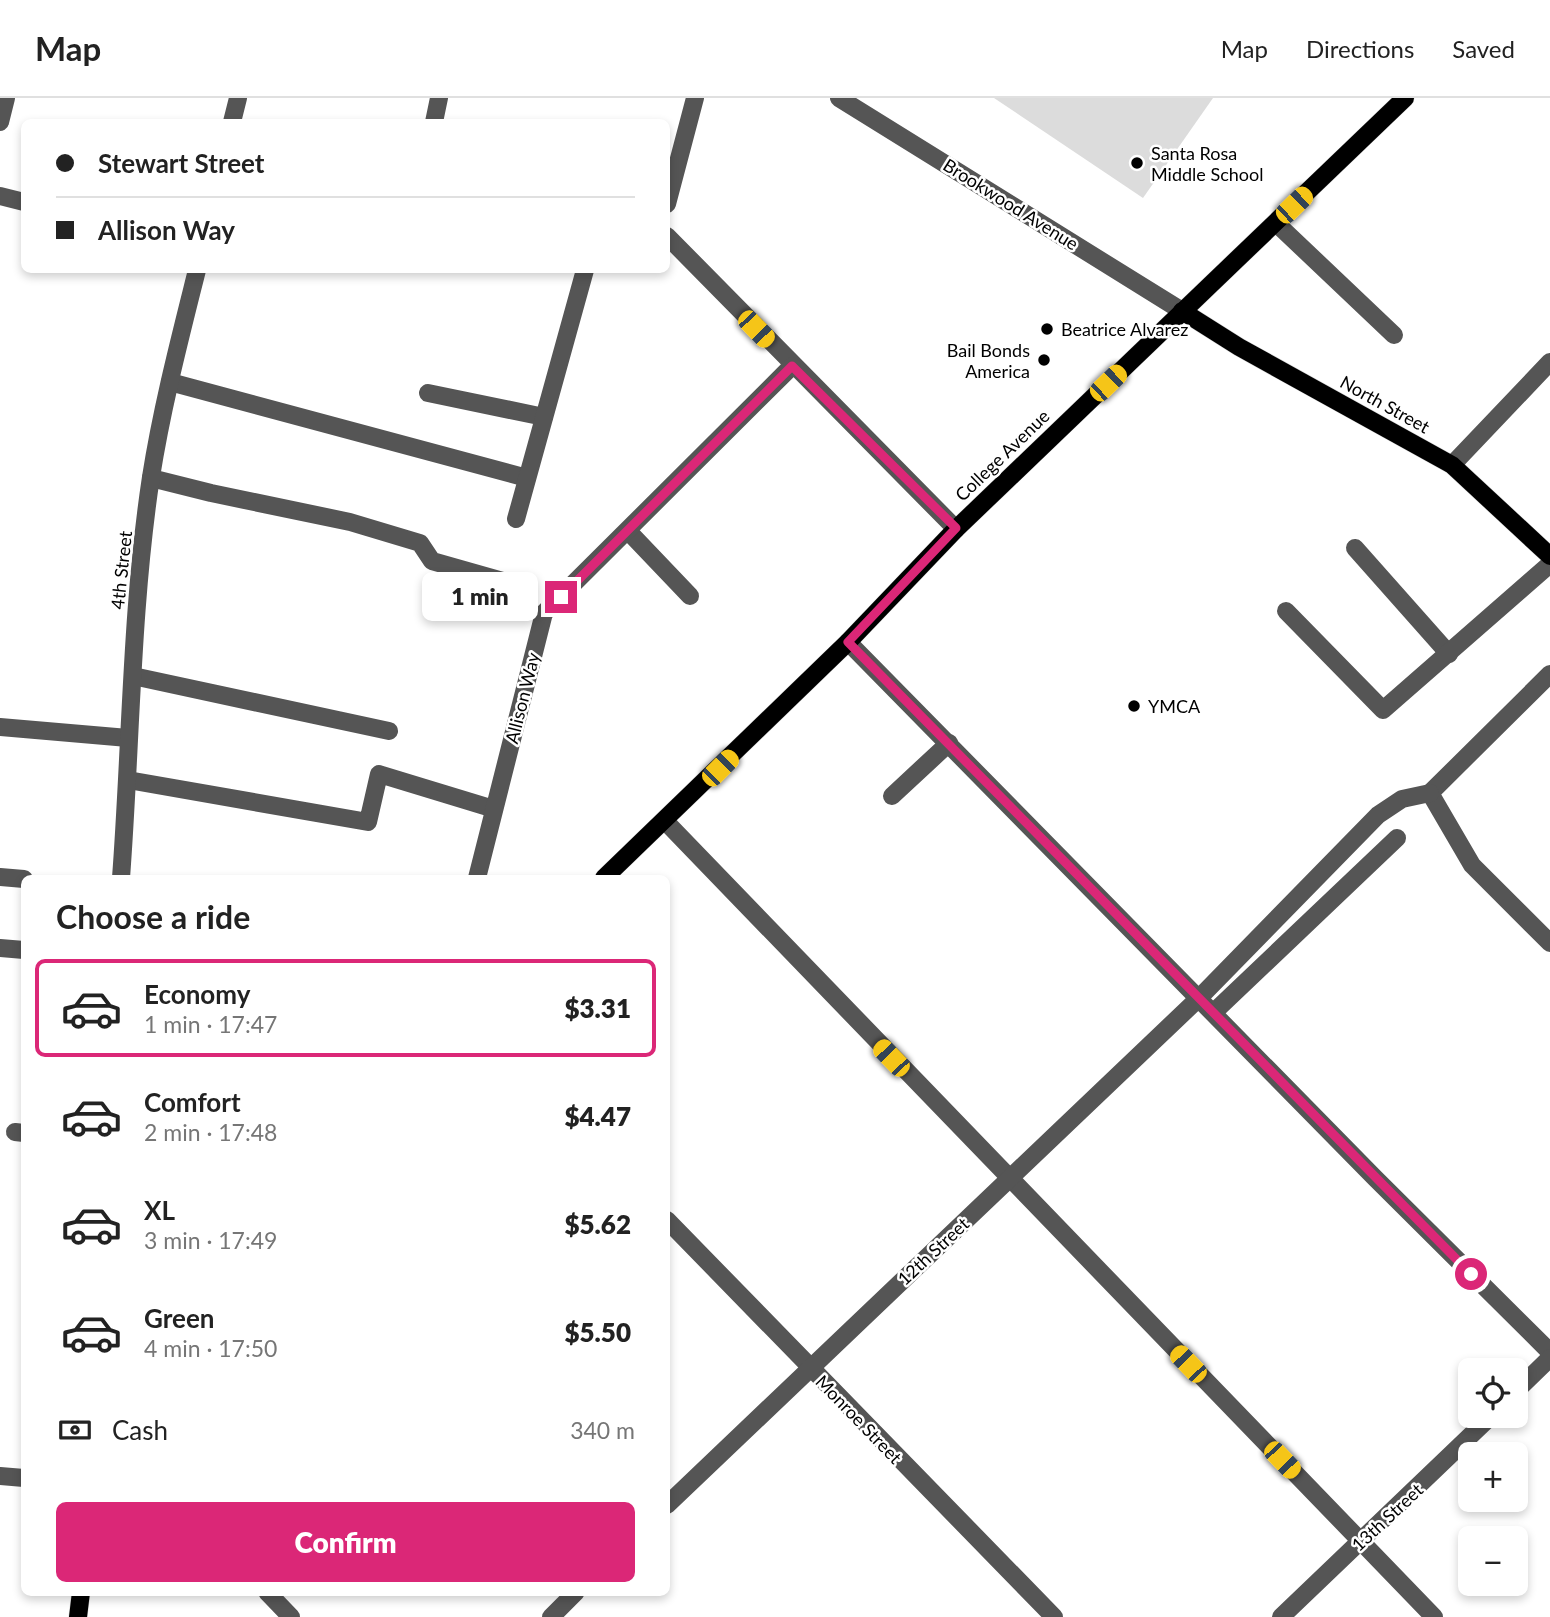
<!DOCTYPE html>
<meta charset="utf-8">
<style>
:root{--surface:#fff;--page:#f6f6f6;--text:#222;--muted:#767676;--line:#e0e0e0;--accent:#db2777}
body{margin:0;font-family:Lato,sans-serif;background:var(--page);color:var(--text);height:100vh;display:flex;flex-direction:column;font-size:26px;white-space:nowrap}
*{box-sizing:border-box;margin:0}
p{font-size:23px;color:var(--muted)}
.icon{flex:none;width:38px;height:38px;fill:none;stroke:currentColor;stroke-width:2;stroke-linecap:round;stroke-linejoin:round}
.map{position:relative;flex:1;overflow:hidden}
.drawer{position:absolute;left:21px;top:777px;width:649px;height:721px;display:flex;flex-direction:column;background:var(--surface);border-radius:10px;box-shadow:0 4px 10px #0003}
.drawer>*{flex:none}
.banner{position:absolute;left:21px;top:21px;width:649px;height:154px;border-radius:10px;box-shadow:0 4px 10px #0003;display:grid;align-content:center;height:154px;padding:0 35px;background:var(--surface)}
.buttons{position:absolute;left:1458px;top:1260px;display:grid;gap:14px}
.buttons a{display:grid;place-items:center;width:70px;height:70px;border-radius:10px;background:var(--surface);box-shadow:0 4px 10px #0003;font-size:35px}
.end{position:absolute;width:32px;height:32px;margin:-16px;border:9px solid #db2777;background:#fff;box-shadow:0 0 0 4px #fff}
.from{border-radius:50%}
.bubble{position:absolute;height:49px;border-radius:10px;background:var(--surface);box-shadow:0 4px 10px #0003;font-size:23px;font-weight:800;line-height:49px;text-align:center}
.car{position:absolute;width:21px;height:42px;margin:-21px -10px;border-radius:9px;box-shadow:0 0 5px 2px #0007;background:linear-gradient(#f5c518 24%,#345 0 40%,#f5c518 0 76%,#345 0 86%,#f5c518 0)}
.banner b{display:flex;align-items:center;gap:24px;height:66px;font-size:26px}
.banner b+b{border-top:2px solid var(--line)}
.banner i{width:18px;height:18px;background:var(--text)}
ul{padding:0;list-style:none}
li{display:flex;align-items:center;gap:21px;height:98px;margin:0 14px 10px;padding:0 21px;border:4px solid transparent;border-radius:10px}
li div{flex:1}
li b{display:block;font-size:26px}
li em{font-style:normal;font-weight:800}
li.selected{border-color:var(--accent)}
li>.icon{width:63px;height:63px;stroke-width:1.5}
h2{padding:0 35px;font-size:32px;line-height:84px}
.pay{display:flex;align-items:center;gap:18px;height:77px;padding:0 35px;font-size:26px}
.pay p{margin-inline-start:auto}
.primary-button{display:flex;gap:14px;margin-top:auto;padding:14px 35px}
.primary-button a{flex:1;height:80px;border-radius:10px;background:var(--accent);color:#fff;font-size:28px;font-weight:800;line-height:80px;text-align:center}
header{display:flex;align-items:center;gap:42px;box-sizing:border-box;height:98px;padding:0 35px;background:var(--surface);border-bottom:2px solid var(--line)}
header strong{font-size:33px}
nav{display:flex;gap:38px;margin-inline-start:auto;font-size:24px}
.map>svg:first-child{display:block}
</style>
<header>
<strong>Map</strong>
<nav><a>Map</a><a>Directions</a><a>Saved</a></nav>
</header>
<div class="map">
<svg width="1550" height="1519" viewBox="0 0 1550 1519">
<rect width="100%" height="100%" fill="#fff"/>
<polygon fill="#dcdcdc" points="994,0 1213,0 1143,100"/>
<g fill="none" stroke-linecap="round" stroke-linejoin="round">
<g stroke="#dbdbdb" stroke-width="19">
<g id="major">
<polyline points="1182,213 1239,249 1452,367 1550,458"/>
<polyline points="604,780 848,544 956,431 1405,0"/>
<polyline points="78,1519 81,1494"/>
</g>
</g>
<g stroke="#555" stroke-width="18">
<polyline points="839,0 1182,213"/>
<polyline points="0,24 6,0"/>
<polyline points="232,24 238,0"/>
<polyline points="434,24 439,0"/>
<polyline points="0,98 24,104"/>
<polyline points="667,106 695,0"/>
<polyline points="1276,125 1394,237"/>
<polyline points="667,138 956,431"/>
<polyline points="170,284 527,380"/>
<polyline points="428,295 544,319"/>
<polyline points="1452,367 1550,264"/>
<polyline points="151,380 211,395 350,424 420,445 432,463 506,484"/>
<polyline points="516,421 585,172"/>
<polyline points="628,433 690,498"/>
<polyline points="1355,450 1449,556"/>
<polyline points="1286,513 1383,612 1550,466"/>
<polyline points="848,544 1375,1080 1550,1254"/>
<polyline points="1550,576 1430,695 1472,767 1550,845"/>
<polyline points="133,578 389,633"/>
<polyline points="0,629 128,640"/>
<polyline points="128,682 368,724 379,676 494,711"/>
<polyline points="892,698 949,645"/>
<polyline points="666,724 1434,1519"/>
<polyline points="0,779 24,781"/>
<path d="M121,780c10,-133 10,-269 30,-401 11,-70 29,-139 46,-207"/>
<polyline points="477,780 544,515 792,268"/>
<polyline points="0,850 24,852"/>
<polyline points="1214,914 1397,740"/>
<polyline points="15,1034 24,1035"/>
<polyline points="667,1122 1054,1519"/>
<polyline points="1516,1293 1550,1260"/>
<polyline points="0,1378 24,1380"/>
<polyline points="667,1407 1200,899 1378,717 1402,701 1430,695"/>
<polyline points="267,1494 291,1519"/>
<polyline points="551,1519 576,1494"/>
<polyline points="1281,1519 1491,1318"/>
</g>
<use href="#major" stroke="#000" stroke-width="18"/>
</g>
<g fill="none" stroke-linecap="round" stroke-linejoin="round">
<polyline stroke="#db2777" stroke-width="9" points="561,499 792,268 956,430 848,544 1471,1176"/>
</g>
<g fill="#000" stroke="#fff" stroke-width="2.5">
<circle cx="1137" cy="65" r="7"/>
<circle cx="1047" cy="231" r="7"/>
<circle cx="1044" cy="262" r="7"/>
<circle cx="1134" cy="608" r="7"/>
</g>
<g text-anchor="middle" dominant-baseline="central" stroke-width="5" stroke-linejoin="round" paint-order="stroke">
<g font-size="18" fill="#000" stroke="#fff" text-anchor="start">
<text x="1151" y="55">Santa Rosa<tspan x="1151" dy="21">Middle School</tspan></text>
<text x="1061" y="231">Beatrice Alvarez</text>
<text x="1030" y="252" text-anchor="end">Bail Bonds<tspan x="1030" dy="21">America</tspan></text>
<text x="1148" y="608">YMCA</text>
</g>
<g font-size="18" fill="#000" stroke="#fff">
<text transform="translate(1011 106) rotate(32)">Brookwood Avenue</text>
<text transform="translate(1385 306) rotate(29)">North Street</text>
<text transform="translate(1002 357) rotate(-44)">College Avenue</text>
<text transform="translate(121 472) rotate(-84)">4th Street</text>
<text transform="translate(522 600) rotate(-76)">Allison Way</text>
<text transform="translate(933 1153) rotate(-43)">12th Street</text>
<text transform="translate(859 1321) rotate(46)">Monroe Street</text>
<text transform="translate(1387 1419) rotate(-43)">13th Street</text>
</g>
</g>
</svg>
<div class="buttons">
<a><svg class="icon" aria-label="locate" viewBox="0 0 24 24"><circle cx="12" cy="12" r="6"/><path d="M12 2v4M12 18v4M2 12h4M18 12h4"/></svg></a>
<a>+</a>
<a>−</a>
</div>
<i class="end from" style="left:1471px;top:1176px"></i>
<i class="end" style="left:561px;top:499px"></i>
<div class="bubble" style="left:422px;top:474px;width:116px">1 min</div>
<i class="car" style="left:1294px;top:107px;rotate:46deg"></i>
<i class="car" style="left:756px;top:231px;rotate:136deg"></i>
<i class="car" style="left:1108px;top:285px;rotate:46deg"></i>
<i class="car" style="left:720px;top:670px;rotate:45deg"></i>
<i class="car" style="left:891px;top:960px;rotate:316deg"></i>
<i class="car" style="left:1188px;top:1266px;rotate:316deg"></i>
<i class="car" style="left:1282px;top:1362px;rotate:136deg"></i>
<div class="banner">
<b><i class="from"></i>Stewart Street</b>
<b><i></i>Allison Way</b>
</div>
<section class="drawer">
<h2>Choose a ride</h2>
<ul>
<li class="selected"><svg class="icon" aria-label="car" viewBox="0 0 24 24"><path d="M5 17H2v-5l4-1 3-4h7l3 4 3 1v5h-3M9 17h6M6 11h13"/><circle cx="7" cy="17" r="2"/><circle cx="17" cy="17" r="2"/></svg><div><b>Economy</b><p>1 min · 17:47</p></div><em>$3.31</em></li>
<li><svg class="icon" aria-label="car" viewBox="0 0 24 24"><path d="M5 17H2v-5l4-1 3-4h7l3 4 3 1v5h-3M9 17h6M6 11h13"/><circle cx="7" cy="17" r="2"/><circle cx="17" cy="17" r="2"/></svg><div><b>Comfort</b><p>2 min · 17:48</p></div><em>$4.47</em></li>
<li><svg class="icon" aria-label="car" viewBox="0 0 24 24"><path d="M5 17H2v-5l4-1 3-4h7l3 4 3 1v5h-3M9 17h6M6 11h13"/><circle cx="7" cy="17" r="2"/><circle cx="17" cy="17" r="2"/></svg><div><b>XL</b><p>3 min · 17:49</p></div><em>$5.62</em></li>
<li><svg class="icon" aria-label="car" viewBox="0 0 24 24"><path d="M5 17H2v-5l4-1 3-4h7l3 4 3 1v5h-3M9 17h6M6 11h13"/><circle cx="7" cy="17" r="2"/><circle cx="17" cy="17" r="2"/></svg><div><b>Green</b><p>4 min · 17:50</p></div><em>$5.50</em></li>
</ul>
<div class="pay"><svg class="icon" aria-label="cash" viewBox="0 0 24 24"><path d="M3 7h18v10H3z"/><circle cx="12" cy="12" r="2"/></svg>Cash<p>340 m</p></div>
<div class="primary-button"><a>Confirm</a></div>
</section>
</div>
